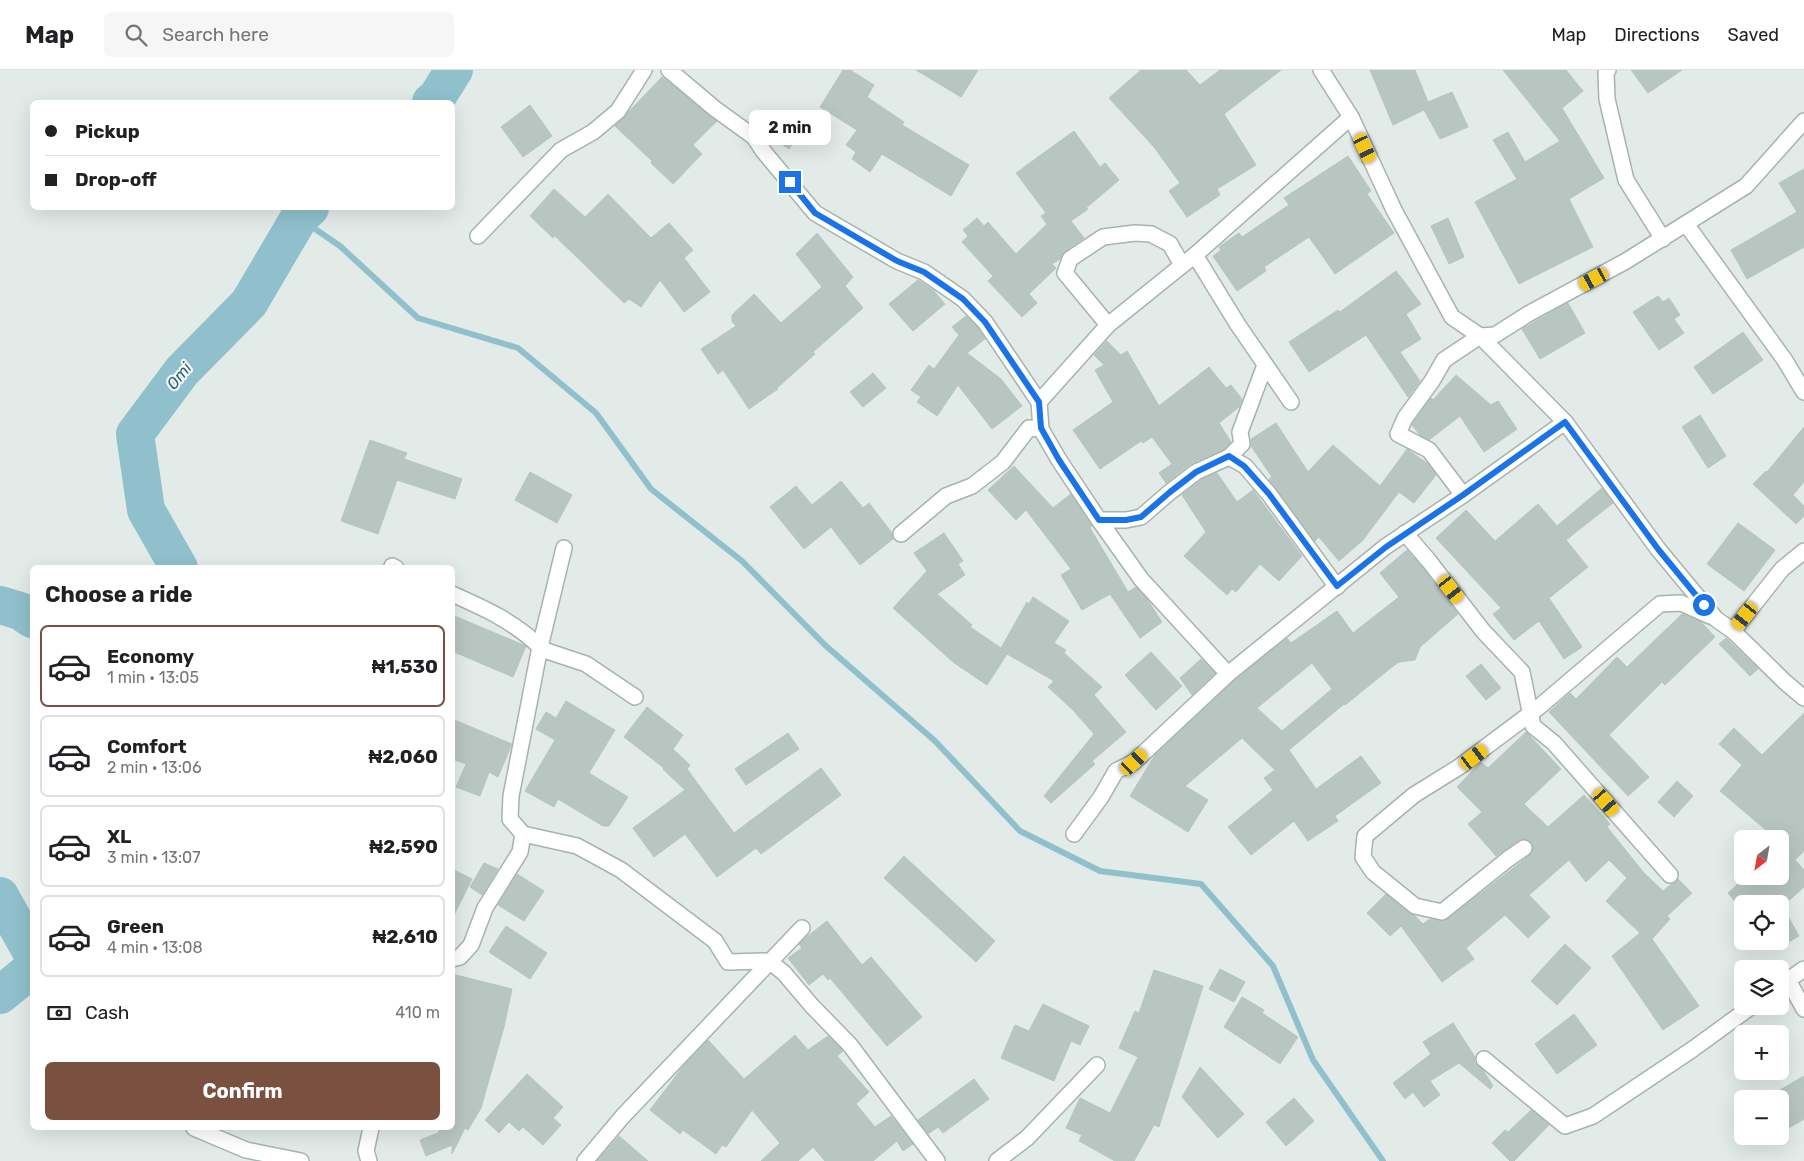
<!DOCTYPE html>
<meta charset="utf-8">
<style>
:root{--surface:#fff;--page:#f6f6f6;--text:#202124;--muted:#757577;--line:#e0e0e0;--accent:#7a5041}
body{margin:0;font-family:Rubik,sans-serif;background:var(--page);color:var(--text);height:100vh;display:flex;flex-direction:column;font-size:19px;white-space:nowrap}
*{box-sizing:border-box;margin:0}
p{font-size:16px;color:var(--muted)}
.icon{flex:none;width:28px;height:28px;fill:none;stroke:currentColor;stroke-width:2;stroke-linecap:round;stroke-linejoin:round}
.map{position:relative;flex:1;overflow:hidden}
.panel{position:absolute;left:30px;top:495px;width:425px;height:565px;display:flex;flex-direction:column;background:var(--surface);border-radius:8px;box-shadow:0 5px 20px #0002}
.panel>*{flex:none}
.hud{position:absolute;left:30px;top:30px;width:425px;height:110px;border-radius:8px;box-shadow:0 5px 20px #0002;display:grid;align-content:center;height:110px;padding:0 15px;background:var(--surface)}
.needle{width:32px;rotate:211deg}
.fabs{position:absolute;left:1734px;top:760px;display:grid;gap:10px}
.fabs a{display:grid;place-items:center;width:55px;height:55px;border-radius:8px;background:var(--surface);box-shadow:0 5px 20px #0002;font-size:25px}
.end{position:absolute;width:22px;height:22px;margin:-11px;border:6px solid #1a73e8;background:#fff;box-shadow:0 0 0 2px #fff}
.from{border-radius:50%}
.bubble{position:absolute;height:35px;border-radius:8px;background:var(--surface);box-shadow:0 5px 20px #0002;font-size:16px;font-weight:700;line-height:35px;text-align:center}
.car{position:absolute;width:15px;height:30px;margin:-15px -8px;border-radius:6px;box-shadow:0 0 4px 1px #0007;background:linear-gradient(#f5c518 24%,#345 0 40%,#f5c518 0 76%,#345 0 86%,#f5c518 0)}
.hud b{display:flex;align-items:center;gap:18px;height:48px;font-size:19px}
.hud b+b{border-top:1px solid var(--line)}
.hud i{width:12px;height:12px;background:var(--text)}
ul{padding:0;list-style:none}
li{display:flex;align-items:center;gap:15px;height:82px;margin:0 10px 8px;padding:0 5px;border:2px solid var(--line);border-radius:8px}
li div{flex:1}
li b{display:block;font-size:19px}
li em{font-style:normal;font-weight:700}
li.on{border-color:var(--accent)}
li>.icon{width:45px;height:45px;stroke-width:1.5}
h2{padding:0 15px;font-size:22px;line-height:60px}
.pay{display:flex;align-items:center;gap:12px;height:55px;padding:0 15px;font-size:19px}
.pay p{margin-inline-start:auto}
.primary-button{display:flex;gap:10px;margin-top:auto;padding:10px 15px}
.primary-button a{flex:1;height:58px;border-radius:8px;background:var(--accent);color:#fff;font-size:20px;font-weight:700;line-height:58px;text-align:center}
header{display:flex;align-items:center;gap:30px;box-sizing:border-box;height:70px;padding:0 25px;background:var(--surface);border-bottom:1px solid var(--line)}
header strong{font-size:24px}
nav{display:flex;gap:28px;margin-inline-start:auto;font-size:18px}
.search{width:350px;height:45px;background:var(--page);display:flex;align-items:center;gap:12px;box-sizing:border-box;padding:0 18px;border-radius:8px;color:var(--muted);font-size:19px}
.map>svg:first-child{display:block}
</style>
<header>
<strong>Map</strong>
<div class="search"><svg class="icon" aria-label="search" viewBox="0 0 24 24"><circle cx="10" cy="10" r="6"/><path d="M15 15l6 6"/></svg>Search here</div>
<nav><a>Map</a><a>Directions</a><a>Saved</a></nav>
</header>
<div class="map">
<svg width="1804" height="1091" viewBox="0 0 1804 1091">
<rect width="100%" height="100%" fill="#e3ebe8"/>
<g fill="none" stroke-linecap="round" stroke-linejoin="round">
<polyline stroke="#8fc0cc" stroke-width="6" points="299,148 340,176 418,248 518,278 596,343 651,419 742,491 826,576 935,671 1020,761 1100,801 1201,814 1273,896 1313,990 1383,1091"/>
<g stroke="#8fc0cc" stroke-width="38">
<polyline points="431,32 437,27 454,0"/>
<polyline points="179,498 146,440 135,364 182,301 249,233 299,148 310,138"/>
<polyline points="0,535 20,541 32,549"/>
<polyline points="0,826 32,883"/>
<polyline points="0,925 32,899"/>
</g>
</g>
<g fill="#b8c6c1" stroke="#b5c5bf" fill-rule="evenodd">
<polygon points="843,0 850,0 874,15 867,27 904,52 902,55 969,95 951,126 882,84 870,102 852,89 856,82 846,75 857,60 820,37"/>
<polygon points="916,0 978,0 961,27"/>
<polygon points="1141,0 1186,0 1200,15 1220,0 1281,0 1224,44 1256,95 1217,119 1220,125 1187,147 1169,121 1180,113 1154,77 1109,28"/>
<polygon points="1370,0 1415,0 1428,32 1452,22 1468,57 1440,69 1424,40 1393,55"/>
<polygon points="1503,0 1566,0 1583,21 1562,38 1604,108 1569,129 1593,177 1519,214 1475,132 1517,109 1493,70 1508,62 1525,92 1560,71"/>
<polygon points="1631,0 1682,0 1648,23"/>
<polygon points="662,7 717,51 693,75 702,84 673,114 651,93 652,91 615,56"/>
<polygon points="530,35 552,66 523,87 501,57"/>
<polygon points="784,50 801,61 789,79 772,68"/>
<polygon points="1074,61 1100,97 1105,93 1119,110 1086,138 1088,139 1071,151 1084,168 1064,182 1060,189 1052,194 1056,198 1029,224 1037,233 1022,247 988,211 993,206 962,172 968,166 963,160 977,148 984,156 988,152 1016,184 1047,154 1041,146 1046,143 1016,103"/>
<polygon points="1348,86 1371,121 1367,124 1394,163 1335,204 1309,167 1264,197 1266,201 1237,221 1213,186 1221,180 1219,177 1239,163 1242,167 1289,135 1284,128"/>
<polygon points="1804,99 1804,177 1747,209 1731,180 1797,142 1779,113"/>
<polygon points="554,119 585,147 608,124 651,168 669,153 693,180 684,188 710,222 684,242 660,210 641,237 629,229 624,233 555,166 553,168 530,146"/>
<polygon points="1448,148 1464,187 1449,194 1431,156"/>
<polygon points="817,163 853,207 845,216 863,238 813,282 815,284 777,318 778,319 749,339 723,300 718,304 701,279 736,256 732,252 732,245 754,224 781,253 822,217 796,184"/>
<polygon points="1396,201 1421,234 1406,244 1421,269 1400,282 1420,311 1408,327 1366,265 1309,302 1289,272 1338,240 1340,242"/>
<polygon points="918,210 933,220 945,234 913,261 889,234"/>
<polygon points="1658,226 1663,232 1669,228 1680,245 1674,249 1684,263 1659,280 1633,242"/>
<polygon points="1568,233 1585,263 1540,289 1522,259"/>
<polygon points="966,246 978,258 985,269 967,283 1001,309 1022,336 992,359 958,315 937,346 917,332 921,327 911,320 929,295 934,299 959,265 952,257"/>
<polygon points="1743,262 1763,290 1713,324 1694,297"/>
<polygon points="1107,271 1121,285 1127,281 1159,336 1209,297 1226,318 1231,315 1242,329 1239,337 1219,353 1231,372 1224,379 1190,394 1166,413 1159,403 1172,394 1152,367 1143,373 1141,371 1100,399 1073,360 1113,332 1095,300 1104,295 1094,285"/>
<polygon points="873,303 886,318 863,337 850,322"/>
<polygon points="1456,305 1491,335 1498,331 1517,359 1484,382 1460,346 1429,370 1420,365 1412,355 1413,353 1431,328 1433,330"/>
<polygon points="1700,345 1726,386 1708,398 1682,357"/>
<polygon points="1276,353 1308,402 1333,375 1380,416 1407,379 1428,394 1436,405 1414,433 1399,422 1363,470 1339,491 1319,467 1315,471 1269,409 1272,407 1251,376 1251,369"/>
<polygon points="1804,357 1804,412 1793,425 1804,436 1804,446 1796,454 1753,414 1766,401 1767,402"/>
<polygon points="370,370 407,383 404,389 462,409 455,429 397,410 378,464 341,451"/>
<polygon points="1014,396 1053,438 1071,424 1092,456 1090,458 1128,522 1136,517 1147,529 1162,552 1140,568 1110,524 1082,540 1061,505 1071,499 1026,440 1016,450 988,420"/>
<polygon points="530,402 572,425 557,453 515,430"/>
<polygon points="1217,403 1237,432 1253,420 1302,486 1279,511 1260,494 1236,522 1232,519 1227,525 1184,486 1206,462 1182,425 1201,410"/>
<polygon points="841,411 863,438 869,433 892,463 893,469 860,495 831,457 804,479 770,437 796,416 812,435"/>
<polygon points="1602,418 1613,433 1566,470 1588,497 1549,528 1582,577 1564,589 1539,551 1514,570 1493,544 1501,538 1436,468 1466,440 1495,471 1538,434 1557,456"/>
<polygon points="1738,453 1775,480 1744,521 1707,494"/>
<polygon points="944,463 963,491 958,494 965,505 937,524 972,555 970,557 1001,578 1027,532 1029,534 1033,527 1069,551 1054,573 1066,580 1064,583 1102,617 1094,625 1126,662 1092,691 1095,694 1051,733 1044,726 1094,664 1073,640 1048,617 1054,611 1007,584 987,615 953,592 893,538 927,501 914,483"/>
<path d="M1407,480l15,17 36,47 -38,33 -5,13 -16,2 -7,5 -47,38 -1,-1 -55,46 27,39 45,-33 20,27 -46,33 3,5 -30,20 -14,-20 -43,34 -23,-28 45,-37 -9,-12 11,-8 -33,-32 -57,48 23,14 -20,32 -58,-36 25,-41 79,-74 53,-43 4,5 46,-32 16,22 46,-36 -19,-24zM1312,593l20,26 -50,42 -25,-23z"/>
<polygon points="1682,544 1701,552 1715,567 1665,615 1662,612 1609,665 1649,707 1628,726 1549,642 1570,623 1576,629 1617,587 1627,597"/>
<polygon points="452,545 526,576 513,607 452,581"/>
<polygon points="1726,568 1758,599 1750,606 1719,574"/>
<polygon points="1151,582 1182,616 1156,640 1125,605"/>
<polygon points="1201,589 1215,603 1192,625 1180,608"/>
<polygon points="1481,594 1501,618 1486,630 1466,606"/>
<polygon points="566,631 615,660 589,703 628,727 609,756 603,756 558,729 554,737 525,721 555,670 536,659 546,642 556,648"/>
<polygon points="647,637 683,665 673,679 690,695 687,699 734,763 821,698 841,725 761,784 756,778 717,807 685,764 654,787 633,758 685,720 663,699 664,698 624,667"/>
<polygon points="1804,643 1804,781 1795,790 1804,800 1804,817 1785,834 1781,834 1799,866 1780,877 1780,834 1737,834 1728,823 1747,806 1780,806 1780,769 1758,769 1766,760 1720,721 1742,695 1719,674 1734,658 1762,685"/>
<polygon points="452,649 512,674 498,707 489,702 480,726 456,717 466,694 452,689"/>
<polygon points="1526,662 1561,699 1524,734 1548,757 1584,725 1610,754 1607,757 1644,803 1663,821 1678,809 1692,823 1667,846 1670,849 1652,869 1699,936 1663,960 1612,886 1640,863 1606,831 1627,808 1609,790 1586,812 1569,790 1529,825 1550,847 1528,868 1505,845 1466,878 1474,889 1442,912 1401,856 1390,866 1367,843 1386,824 1409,843 1414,845 1423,854 1430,849 1445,851 1530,785 1533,777 1528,770 1524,769 1519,770 1496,786 1468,754 1482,742 1457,717 1481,692 1488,698"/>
<polygon points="788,663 799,679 746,715 735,699"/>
<polygon points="1677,711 1693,726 1674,747 1658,732"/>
<polygon points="904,786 995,871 976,892 884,808"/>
<polygon points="484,793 498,799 482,825 470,817"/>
<polygon points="452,799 472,809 452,849"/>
<polygon points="517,804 544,821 524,851 498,835"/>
<polygon points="827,851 862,895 871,887 922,947 887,976 830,908 828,910 823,904 809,915 788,888 802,878 799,874 804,869"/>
<polygon points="506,856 547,883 530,909 489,882"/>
<polygon points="1565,874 1591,898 1557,935 1531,911"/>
<polygon points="1220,899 1245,912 1234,932 1209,919"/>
<polygon points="1154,900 1203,916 1159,1057 1154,1055 1134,1091 1115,1091 1079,1071 1082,1065 1066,1058 1080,1028 1110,1043 1138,987 1119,978 1135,941 1139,943"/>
<polygon points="452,904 512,919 504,957 481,1038 468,1060 465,1058 452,1084 452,1075 426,1086 420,1070 438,1063 440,1058 452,1058"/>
<polygon points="1242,927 1264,940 1262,943 1298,967 1280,994 1224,957"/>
<polygon points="1043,934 1089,956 1080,975 1071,971 1054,1011 1001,988 1015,955 1029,961"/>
<polygon points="1574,944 1597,975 1557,1004 1535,974"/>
<polygon points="1453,953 1475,987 1475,993 1483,1000 1493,1016 1490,1019 1459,993 1430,1011 1440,1025 1424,1037 1413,1022 1405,1029 1393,1013 1431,984 1423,972"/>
<polygon points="795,965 808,980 828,966 843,981 837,986 869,1022 856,1034 875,1057 891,1046 913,1074 903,1081 897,1071 873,1091 825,1091 813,1077 798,1091 761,1091 780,1073 752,1040 726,1077 722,1075 716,1084 683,1060 680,1064 650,1040 685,994 708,970 744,1009"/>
<polygon points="1200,997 1244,1044 1218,1068 1182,1027"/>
<polygon points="527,1004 563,1037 553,1048 561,1055 543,1075 523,1057 519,1061 509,1052 499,1063 485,1050"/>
<polygon points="1804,1006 1804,1049 1780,1063 1780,1020"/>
<polygon points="974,1009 989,1029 943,1063 938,1057 928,1064 918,1050"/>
<polygon points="1294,1028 1314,1051 1286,1076 1266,1052"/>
<polygon points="1531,1040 1549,1055 1514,1091 1510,1091 1492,1073 1505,1060 1508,1062"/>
<polygon points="619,1066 648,1091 597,1091"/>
</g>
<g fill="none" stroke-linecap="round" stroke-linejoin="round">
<g stroke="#a6b3af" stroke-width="18">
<g id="minor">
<polyline points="669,0 714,38 754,67 764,82 815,143 897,191 924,202 963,229 985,252 1039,332"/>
<polyline points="1321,0 1351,47 1394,140 1452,247 1480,266 1565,352 1658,479 1716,549 1733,561 1785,612 1804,628"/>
<polyline points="1608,0 1606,3 1607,29 1626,110 1663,169"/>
<polyline points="1686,154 1784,289 1804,322"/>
<polyline points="478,166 561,80 593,62 618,41 644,0"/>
<polyline points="1195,185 1238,255 1291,332"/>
<polyline points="1108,255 1065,203 1070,189 1103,167 1135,163 1151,164 1170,174 1182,195"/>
<polyline points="1229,387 1242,374 1240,362 1265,295"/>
<polyline points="1463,425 1429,380 1398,364 1405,348 1432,311 1444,290 1480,266 1495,265 1528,244 1626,191 1746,116 1804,51"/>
<polyline points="1099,450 1126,450 1141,447 1170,422 1196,402 1229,387 1245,396 1269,424 1337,517"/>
<polyline points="1405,463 1429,491 1483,561 1522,602 1533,656 1554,673 1670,805"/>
<polyline points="901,464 946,426 972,416 1003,392 1029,358 1041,359"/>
<polyline points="392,496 396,498"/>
<path d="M452,524c32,14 63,28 88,53l24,-99"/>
<polyline points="1733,561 1782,499 1804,481"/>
<polyline points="1228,604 1141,509 1099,450 1059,390 1041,359 1039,332 1108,255 1195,185 1351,47"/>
<polyline points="523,764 577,776 621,800 715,871 728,892 769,891 784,903 812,936 850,975 937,1091"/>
<polyline points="1074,764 1101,727 1116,701 1134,692 1228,604 1385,477 1463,425 1565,352"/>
<polyline points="1524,778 1508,789 1442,842 1415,836 1373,802 1363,787 1365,766 1414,725 1459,697 1539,637 1660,534 1681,533 1710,546"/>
<polyline points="452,889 460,887 471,875 485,838 520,782 523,764 510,749 511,726 540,577 547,581 586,594 635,627"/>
<polyline points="1788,910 1804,939"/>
<polyline points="1781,915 1804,899"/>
<polyline points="1484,989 1565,1056 1593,1046 1693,979 1752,936"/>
<polyline points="194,1058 246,1080 301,1091"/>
<polyline points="369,1091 366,1081 371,1058"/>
<polyline points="585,1091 623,1046 802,858"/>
<polyline points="997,1091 1027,1068 1097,995"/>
</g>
</g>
<use href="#minor" stroke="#fff" stroke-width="15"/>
</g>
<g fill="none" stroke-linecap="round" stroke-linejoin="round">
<polyline stroke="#1a73e8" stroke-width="6" points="790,112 815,143 897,191 924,202 963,229 985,252 1039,332 1041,358 1059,390 1099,450 1126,450 1141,447 1170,422 1196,402 1229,386 1244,396 1269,424 1337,516 1386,477 1463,425 1565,352 1658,479 1704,535"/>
</g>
<g text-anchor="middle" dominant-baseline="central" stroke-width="4.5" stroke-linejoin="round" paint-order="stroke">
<g font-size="16" font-style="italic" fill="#226273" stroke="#f3f8f6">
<text transform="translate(179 306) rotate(-51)">Omi</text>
</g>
</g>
</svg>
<div class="fabs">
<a><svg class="needle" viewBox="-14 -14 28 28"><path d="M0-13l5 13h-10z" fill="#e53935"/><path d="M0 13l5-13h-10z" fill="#757577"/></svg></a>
<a><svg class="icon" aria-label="locate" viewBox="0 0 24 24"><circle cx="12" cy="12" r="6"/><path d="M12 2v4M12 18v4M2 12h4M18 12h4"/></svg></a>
<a><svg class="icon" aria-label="layers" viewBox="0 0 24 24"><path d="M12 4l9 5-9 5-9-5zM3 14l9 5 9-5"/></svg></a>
<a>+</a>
<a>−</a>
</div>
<i class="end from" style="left:1704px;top:535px"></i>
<i class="end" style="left:790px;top:112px"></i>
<div class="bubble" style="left:749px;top:40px;width:82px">2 min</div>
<i class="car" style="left:1365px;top:78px;rotate:155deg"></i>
<i class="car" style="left:1594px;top:209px;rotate:242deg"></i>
<i class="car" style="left:1451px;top:519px;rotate:142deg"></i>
<i class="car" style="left:1745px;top:546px;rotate:218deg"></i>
<i class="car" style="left:1474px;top:687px;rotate:53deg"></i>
<i class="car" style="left:1134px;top:692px;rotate:47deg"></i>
<i class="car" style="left:1606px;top:732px;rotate:139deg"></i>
<div class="hud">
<b><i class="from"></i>Pickup</b>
<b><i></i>Drop-off</b>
</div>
<section class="panel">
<h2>Choose a ride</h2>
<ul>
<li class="on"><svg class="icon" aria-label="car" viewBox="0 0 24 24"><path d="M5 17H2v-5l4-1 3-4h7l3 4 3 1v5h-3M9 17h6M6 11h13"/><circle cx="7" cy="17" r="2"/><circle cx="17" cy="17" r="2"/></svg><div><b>Economy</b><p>1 min · 13:05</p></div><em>₦1,530</em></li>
<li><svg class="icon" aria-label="car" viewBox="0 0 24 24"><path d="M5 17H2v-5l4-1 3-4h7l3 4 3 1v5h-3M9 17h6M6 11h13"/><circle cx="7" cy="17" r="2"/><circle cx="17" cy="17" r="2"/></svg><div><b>Comfort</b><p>2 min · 13:06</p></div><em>₦2,060</em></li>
<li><svg class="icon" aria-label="car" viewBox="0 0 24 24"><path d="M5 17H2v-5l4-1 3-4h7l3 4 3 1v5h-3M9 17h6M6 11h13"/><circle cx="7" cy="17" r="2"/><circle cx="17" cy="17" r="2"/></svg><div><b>XL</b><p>3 min · 13:07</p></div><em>₦2,590</em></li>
<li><svg class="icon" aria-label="car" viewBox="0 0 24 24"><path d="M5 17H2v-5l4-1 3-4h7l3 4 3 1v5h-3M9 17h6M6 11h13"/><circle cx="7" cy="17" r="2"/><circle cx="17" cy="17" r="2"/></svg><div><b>Green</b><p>4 min · 13:08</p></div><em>₦2,610</em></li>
</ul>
<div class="pay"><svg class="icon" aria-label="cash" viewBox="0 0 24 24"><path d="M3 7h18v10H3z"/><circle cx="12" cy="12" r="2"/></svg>Cash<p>410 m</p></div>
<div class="primary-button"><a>Confirm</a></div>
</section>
</div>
